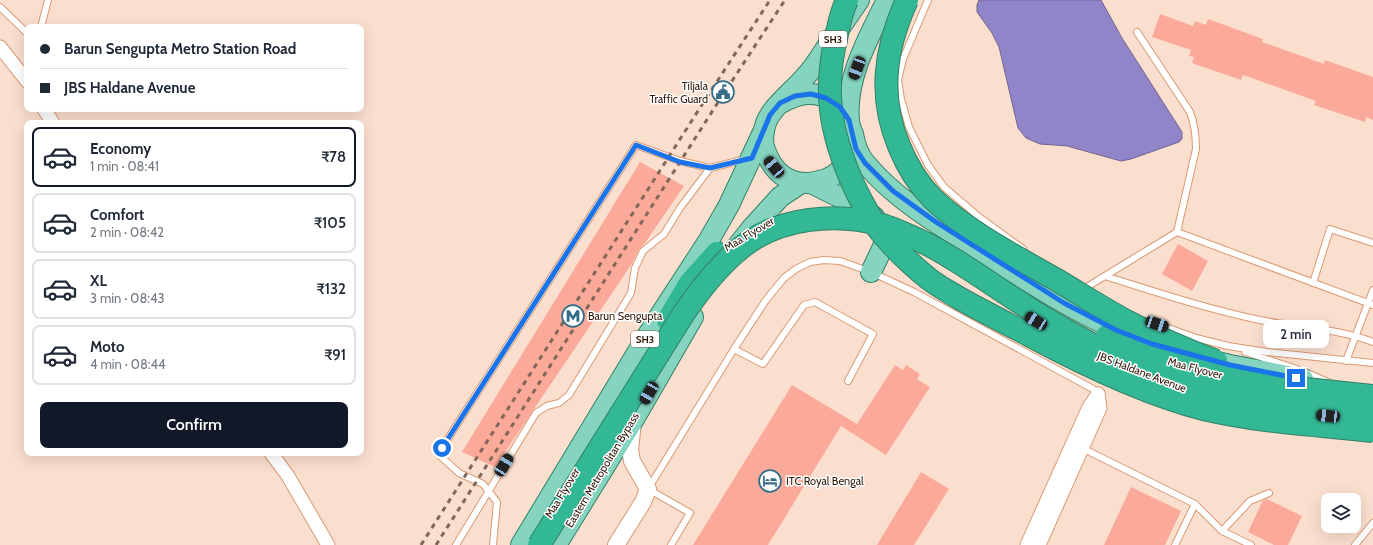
<!DOCTYPE html>
<meta charset="utf-8">
<style>
:root{--surface:#fff;--page:#f2f2f3;--text:#1f2937;--muted:#747a83;--line:#e0e1e3;--accent:#111827}
body{margin:0;font-family:Cabin,sans-serif;background:var(--page);color:var(--text);height:100vh;display:flex;flex-direction:column;font-size:15px;white-space:nowrap}
*{box-sizing:border-box;margin:0}
p{font-size:13px;color:var(--muted)}
.icon{flex:none;width:22px;height:22px;fill:none;stroke:currentColor;stroke-width:2;stroke-linecap:round;stroke-linejoin:round}
.map{position:relative;flex:1;overflow:hidden}
.details{position:absolute;left:24px;top:120px;width:340px;height:336px;display:flex;flex-direction:column;background:var(--surface);border-radius:8px;box-shadow:0 4px 16px #0002}
.details>*{flex:none}
.top-card{position:absolute;left:24px;top:24px;width:340px;height:88px;border-radius:8px;box-shadow:0 4px 16px #0002;display:grid;align-content:center;height:88px;padding:0 16px;background:var(--surface)}
.tools{position:absolute;left:1321px;top:493px;display:grid;gap:8px}
.tools a{display:grid;place-items:center;width:40px;height:40px;border-radius:8px;background:var(--surface);box-shadow:0 4px 16px #0002;font-size:20px}
.end{position:absolute;width:18px;height:18px;margin:-9px;border:5px solid #1a73e8;background:#fff;box-shadow:0 0 0 2px #fff}
.from{border-radius:50%}
.bubble{position:absolute;height:28px;border-radius:8px;background:var(--surface);box-shadow:0 4px 16px #0002;font-size:13px;font-weight:600;line-height:28px;text-align:center}
.car{position:absolute;width:12px;height:24px;margin:-12px -6px;border-radius:5px;box-shadow:0 0 3px 1px #0007;background:linear-gradient(#222 24%,#8ab4d8 0 40%,#222 0 76%,#8ab4d8 0 86%,#222 0)}
.top-card b{display:flex;align-items:center;gap:14px;height:38px;font-size:15px}
.top-card b+b{border-top:1px solid var(--line)}
.top-card i{width:10px;height:10px;background:var(--text)}
ul{padding:7px 0 0;list-style:none}
li{display:flex;align-items:center;gap:12px;height:60px;margin:0 8px 6px;padding:0 8px;border:2px solid var(--line);border-radius:8px}
li div{flex:1}
li b{display:block;font-size:15px}
li em{font-style:normal;font-weight:600}
li.current{border-color:var(--accent)}
li>.icon{width:36px;height:36px;stroke-width:1.5}
.button{display:flex;gap:8px;margin-top:auto;padding:8px 16px}
.button a{flex:1;height:46px;border-radius:8px;background:var(--accent);color:#fff;font-size:16px;font-weight:600;line-height:46px;text-align:center}
.map>svg:first-child{display:block}
</style>
<div class="map">
<svg width="1373" height="545" viewBox="0 0 1373 545">
<rect width="100%" height="100%" fill="#fadece"/>
<polygon fill="#9185c9" stroke="#74648f" points="979,0 1101,0 1122,38 1182,132 1182,139 1179,142 1131,159 1121,161 1067,146 1040,144 1026,138 1018,128 999,47 992,33 977,12 977,5"/>
<g fill="#fba999">
<polygon points="1160,14 1193,26 1195,21 1206,25 1208,19 1263,39 1262,42 1324,64 1325,60 1373,77 1373,120 1366,117 1365,122 1314,105 1316,101 1243,75 1241,80 1192,63 1194,57 1189,56 1191,50 1152,37"/>
<polygon points="640,162 684,186 645,243 639,249 633,262 495,467 462,452"/>
<polygon points="1178,244 1208,261 1192,291 1162,274"/>
<polygon points="895,365 903,370 906,365 920,374 917,379 930,387 886,455 841,426 768,545 693,545 792,385 857,424"/>
<polygon points="921,472 949,489 914,545 877,545"/>
<polygon points="1131,487 1181,511 1165,545 1104,545"/>
<polygon points="1267,499 1302,516 1288,545 1274,545 1248,532 1263,500"/>
</g>
<g fill="none" stroke-linecap="round" stroke-linejoin="round">
<g stroke="#db9a72" stroke-width="8">
<g id="service">
<polyline points="928,0 903,59 898,80 901,99 909,127 928,165 944,187 979,217 1023,249"/>
<polyline points="0,7 27,33"/>
<polyline points="41,27 48,0"/>
<polyline points="1177,232 1373,305"/>
<path d="M1105,276c51,16 102,33 155,44 37,8 77,8 113,22"/>
<polyline points="1313,283 1330,229 1373,243"/>
<path d="M1082,290l95,-58 19,-83c0,-14 -1,-24 -6,-37l-53,-80"/>
<polyline points="1149,321 1196,338 1228,346 1267,352 1373,363"/>
<polyline points="734,349 763,364 804,305 815,302 873,334 848,381"/>
<polyline points="1245,352 1297,369"/>
<polyline points="1346,361 1373,290"/>
<polyline points="1305,372 1330,383"/>
<polyline points="1082,448 1195,504 1222,531 1251,545"/>
<polyline points="1222,531 1250,501 1269,493"/>
<polyline points="456,545 536,413 547,406 559,403 569,395 631,293 635,268 643,251 664,234 680,208 710,168"/>
<polyline points="493,545 497,502 483,484 459,473 438,454 636,145 680,161 710,168 746,159"/>
<polyline points="671,545 690,513 648,489 734,349 766,300 784,278 796,269 810,262 824,260 840,261 871,272 914,292 1093,389 1098,394"/>
<polyline points="1175,545 1195,504"/>
<polyline points="1355,545 1373,523"/>
</g>
</g>
<g stroke="#db9a72" stroke-width="15">
<g id="minor">
<polyline points="0,47 27,81"/>
<polyline points="44,109 53,123"/>
<polyline points="271,453 288,476 328,545"/>
<polyline points="1027,545 1089,407 1098,394"/>
<polyline points="1039,545 1100,408 1098,394"/>
</g>
</g>
<g stroke="#db9a72" stroke-width="18">
<polyline id="tertiary" points="616,545 643,502 648,489 632,461 630,450 633,422"/>
</g>
<g stroke="#328064" stroke-width="22">
<g id="primary">
<path d="M781,103c17,-9 33,-14 51,-2 23,17 28,50 6,71 -5,4 -12,8 -19,9 -26,7 -45,-6 -54,-31 -4,-10 -1,-26 5,-35 8,-13 25,-26 35,-38 9,-9 16,-21 23,-32 10,-15 21,-30 31,-45"/>
<path d="M849,120c-4,-42 20,-83 38,-120"/>
<path d="M853,134c2,12 5,21 13,30 31,37 75,62 116,88 48,31 97,63 150,84"/>
<polyline points="811,183 859,207 874,217"/>
<polyline points="735,249 751,229 780,197 801,183"/>
<polyline points="871,272 892,228"/>
<polyline points="1201,358 1230,365 1303,379"/>
<polyline points="521,545 657,320 709,240 729,205 764,130"/>
<polyline points="556,545 634,419 693,317"/>
</g>
</g>
<g stroke="#328064" stroke-width="24">
<polyline id="motorway" points="668,320 690,283 717,253"/>
</g>
<use href="#service" stroke="#fff" stroke-width="6"/>
<use href="#minor" stroke="#fff" stroke-width="13"/>
<use href="#tertiary" stroke="#fff" stroke-width="16"/>
<use href="#primary" stroke="#85d4c0" stroke-width="20"/>
<use href="#motorway" stroke="#33b896" stroke-width="22"/>
<g stroke="#826858" stroke-width="3" stroke-dasharray="5 5" stroke-linecap="butt">
<polyline points="421,545 705,100 770,0"/>
<polyline points="436,545 715,107 785,0"/>
</g>
<g stroke="#328064" stroke-width="24" stroke-linecap="butt">
<g id="motorway-bridge">
<path d="M847,0c-5,11 -8,23 -10,34 -14,56 -7,98 16,150 9,19 19,39 33,54 13,15 28,29 43,41 9,7 20,13 30,19 23,13 47,25 70,37 54,29 116,59 175,74 55,13 113,16 169,22"/>
<path d="M907,0c-22,48 -29,96 -8,146 8,20 19,38 34,53 35,33 80,56 122,80 24,14 48,30 73,43 28,15 58,28 88,39"/>
<polyline points="1107,336 1156,357 1226,376 1259,384 1373,396"/>
<path d="M539,545l145,-232c17,-25 35,-48 58,-66 38,-30 95,-35 140,-22 15,5 30,12 43,18 36,18 68,43 102,64 34,22 71,41 108,59 22,10 46,16 70,22 55,13 111,19 168,24"/>
</g>
</g>
<use href="#motorway-bridge" stroke="#33b896" stroke-width="22"/>
</g>
<g fill="none" stroke-linecap="round" stroke-linejoin="round">
<polyline stroke="#1a73e8" stroke-width="5" points="442,448 636,145 680,162 710,168 752,158 770,115 780,103 795,96 811,94 826,98 840,107 849,120 856,149 865,163 893,191 936,222 1064,303 1116,330 1152,344 1230,365 1296,378"/>
</g>
<defs>
<g id="civic-ring" transform="scale(1.15)"><circle r="9.5" fill="#fff" stroke="#366e88" stroke-width="1.5"/><path d="M-.6-6.5H3V-4.5H.6V-3L4-1V1h2V6H-6V1h2V-1L-.6-3ZM-1.2 2.5V6h2.4V2.5Z" fill="#366e88"/></g>
<g id="metro-ring" transform="scale(1.15)"><circle r="9.5" fill="#fff" stroke="#366e88" stroke-width="1.5"/><path d="M-5.5 5V-5H-3L0 0L3-5H5.5V5H3V-.5L0 4L-3-.5V5Z" fill="#366e88"/></g>
<g id="hotel-ring" transform="scale(1.15)"><circle r="9.5" fill="#fff" stroke="#366e88" stroke-width="1.5"/><path d="M-6-4.5h1.5V1H6V5H4.5V3h-9V5H-6ZM-4 0a1.8 1.8 0 1 1 3.6 0ZM.5 0V-2.5h3Q6-2.5 6 0Z" fill="#366e88"/></g>
</defs>
<g fill-rule="evenodd">
<use href="#civic-ring" x="723" y="92"/>
<use href="#metro-ring" x="573" y="316"/>
<use href="#hotel-ring" x="770" y="481"/>
</g>
<g text-anchor="middle" dominant-baseline="central" stroke-width="3" stroke-linejoin="round" paint-order="stroke">
<g fill="#fff" stroke="#6f5d52" stroke-width="1">
<rect x="819" y="31" width="28" height="16" rx="3"/>
<rect x="631" y="331" width="28" height="16" rx="3"/>
</g>
<g font-size="10" font-weight="bold" fill="#311808">
<text x="833" y="39">SH3</text>
<text x="645" y="339">SH3</text>
</g>
<g font-size="11" fill="#311808" stroke="#fff" text-anchor="start">
<text x="708" y="86" text-anchor="end">Tiljala<tspan x="708" dy="13">Traffic Guard</tspan></text>
<text x="588" y="316">Barun Sengupta</text>
<text x="786" y="481">ITC Royal Bengal</text>
</g>
<g font-size="11" fill="#311808" stroke="#fff">
<text transform="translate(749 234) rotate(-31)">Maa Flyover</text>
<text transform="translate(1195 368) rotate(15)">Maa Flyover</text>
<text transform="translate(1142 372) rotate(21)">JBS Haldane Avenue</text>
<text transform="translate(602 470) rotate(-59)">Eastern Metropolitan Bypass</text>
<text transform="translate(562 493) rotate(-59)">Maa Flyover</text>
</g>
</g>
</svg>
<div class="tools">
<a><svg class="icon" aria-label="layers" viewBox="0 0 24 24"><path d="M12 4l9 5-9 5-9-5zM3 14l9 5 9-5"/></svg></a>
</div>
<i class="end from" style="left:442px;top:448px"></i>
<i class="end" style="left:1296px;top:378px"></i>
<div class="bubble" style="left:1263px;top:320px;width:66px">2 min</div>
<i class="car" style="left:857px;top:68px;rotate:201deg"></i>
<i class="car" style="left:774px;top:167px;rotate:320deg"></i>
<i class="car" style="left:1036px;top:321px;rotate:301deg"></i>
<i class="car" style="left:1157px;top:324px;rotate:109deg"></i>
<i class="car" style="left:649px;top:393px;rotate:210deg"></i>
<i class="car" style="left:1328px;top:416px;rotate:276deg"></i>
<i class="car" style="left:504px;top:465px;rotate:31deg"></i>
<div class="top-card">
<b><i class="from"></i>Barun Sengupta Metro Station Road</b>
<b><i></i>JBS Haldane Avenue</b>
</div>
<section class="details">
<ul>
<li class="current"><svg class="icon" aria-label="car" viewBox="0 0 24 24"><path d="M5 17H2v-5l4-1 3-4h7l3 4 3 1v5h-3M9 17h6M6 11h13"/><circle cx="7" cy="17" r="2"/><circle cx="17" cy="17" r="2"/></svg><div><b>Economy</b><p>1 min · 08:41</p></div><em>₹78</em></li>
<li><svg class="icon" aria-label="car" viewBox="0 0 24 24"><path d="M5 17H2v-5l4-1 3-4h7l3 4 3 1v5h-3M9 17h6M6 11h13"/><circle cx="7" cy="17" r="2"/><circle cx="17" cy="17" r="2"/></svg><div><b>Comfort</b><p>2 min · 08:42</p></div><em>₹105</em></li>
<li><svg class="icon" aria-label="car" viewBox="0 0 24 24"><path d="M5 17H2v-5l4-1 3-4h7l3 4 3 1v5h-3M9 17h6M6 11h13"/><circle cx="7" cy="17" r="2"/><circle cx="17" cy="17" r="2"/></svg><div><b>XL</b><p>3 min · 08:43</p></div><em>₹132</em></li>
<li><svg class="icon" aria-label="car" viewBox="0 0 24 24"><path d="M5 17H2v-5l4-1 3-4h7l3 4 3 1v5h-3M9 17h6M6 11h13"/><circle cx="7" cy="17" r="2"/><circle cx="17" cy="17" r="2"/></svg><div><b>Moto</b><p>4 min · 08:44</p></div><em>₹91</em></li>
</ul>
<div class="button"><a>Confirm</a></div>
</section>
</div>
